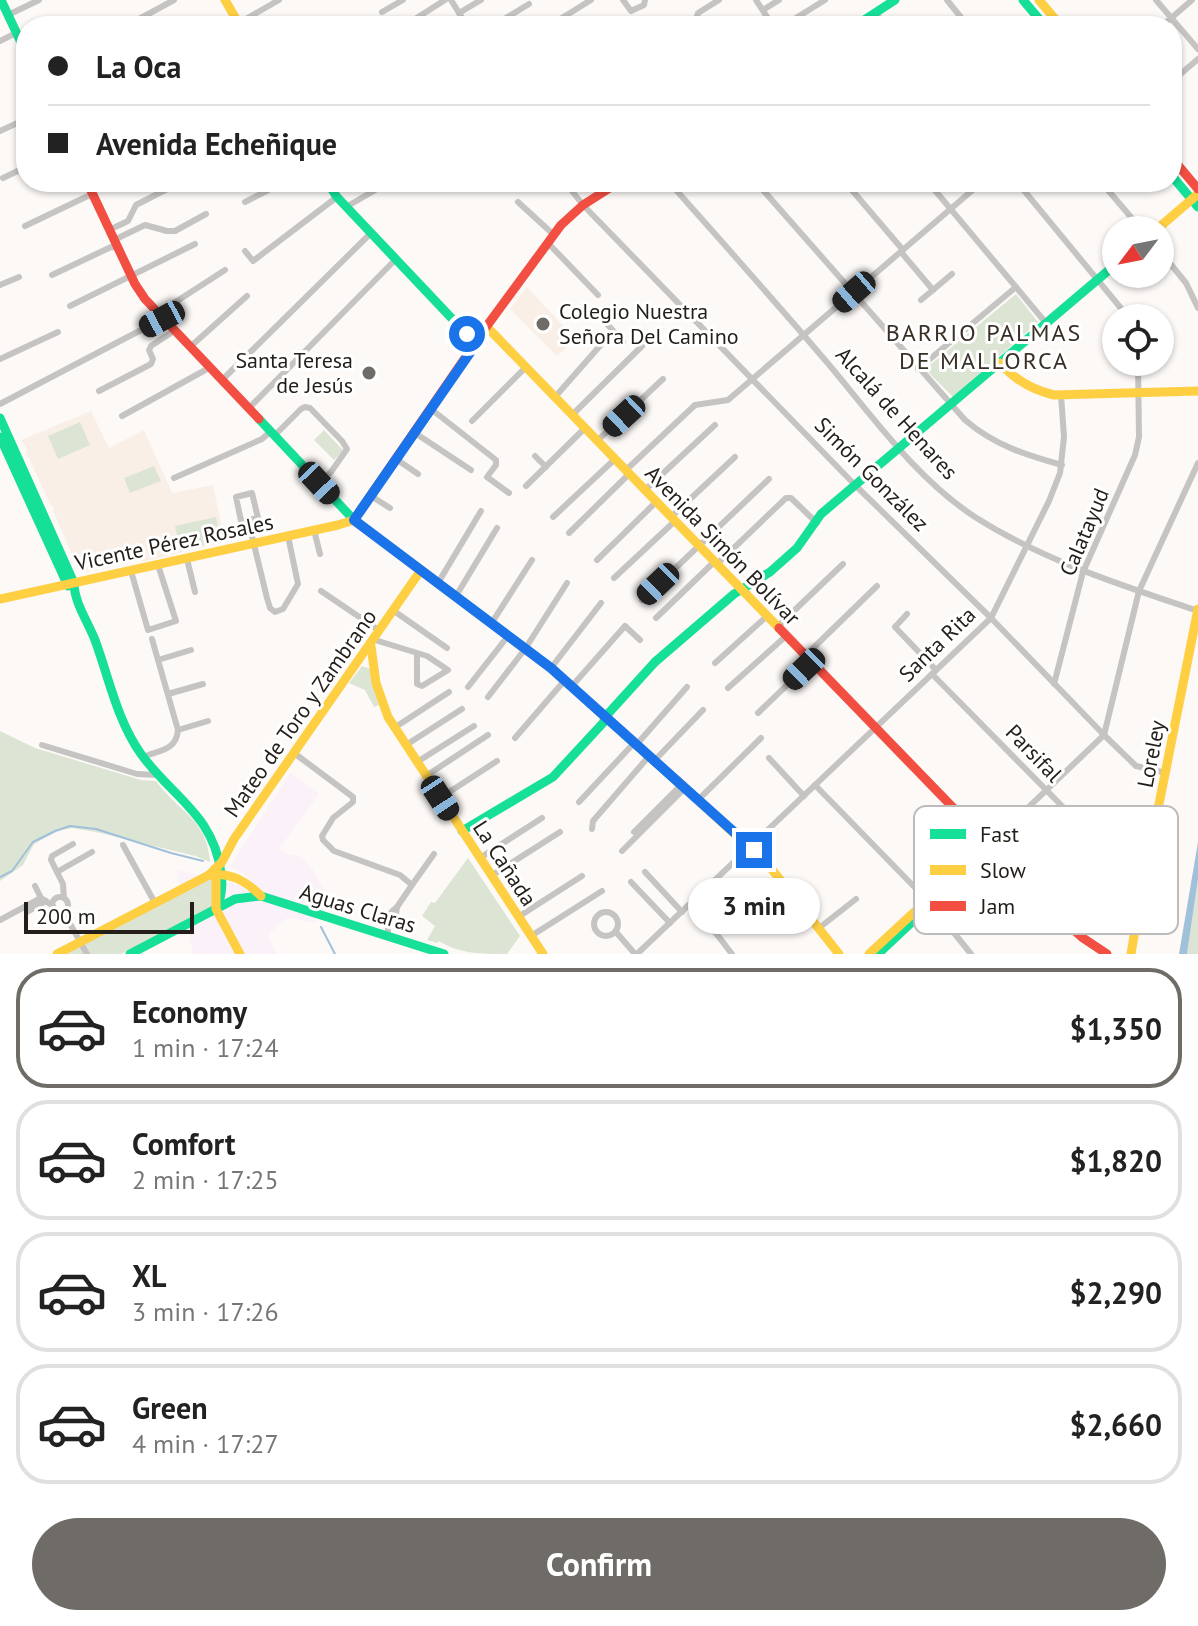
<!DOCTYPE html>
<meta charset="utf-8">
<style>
:root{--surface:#fff;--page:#f2f2f2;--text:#222;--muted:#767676;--line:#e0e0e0;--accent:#6f6b67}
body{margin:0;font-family:"PT Sans",sans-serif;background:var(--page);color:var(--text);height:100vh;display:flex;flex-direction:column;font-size:30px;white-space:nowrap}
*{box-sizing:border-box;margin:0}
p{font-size:26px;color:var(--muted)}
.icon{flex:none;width:44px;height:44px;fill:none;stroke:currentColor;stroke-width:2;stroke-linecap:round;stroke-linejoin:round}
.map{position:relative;height:954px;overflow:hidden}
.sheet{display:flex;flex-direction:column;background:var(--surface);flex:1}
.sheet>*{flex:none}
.hud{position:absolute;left:16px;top:16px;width:1166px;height:176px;border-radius:32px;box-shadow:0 2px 6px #0004;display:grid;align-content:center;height:176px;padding:0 32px;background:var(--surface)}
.needle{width:52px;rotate:238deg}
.fabs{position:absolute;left:1102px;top:216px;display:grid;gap:16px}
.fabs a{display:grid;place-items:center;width:72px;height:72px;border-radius:50%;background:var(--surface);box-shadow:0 2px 6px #0004;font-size:40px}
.scale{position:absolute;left:24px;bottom:20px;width:170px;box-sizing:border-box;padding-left:8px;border:4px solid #231e19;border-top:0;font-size:22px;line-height:28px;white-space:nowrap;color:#231e19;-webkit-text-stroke:6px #fff;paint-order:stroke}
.end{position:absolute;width:36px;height:36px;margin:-18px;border:10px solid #1a73e8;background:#fff;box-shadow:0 0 0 4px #fff}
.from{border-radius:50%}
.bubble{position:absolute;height:56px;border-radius:28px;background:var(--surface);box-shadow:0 2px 6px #0004;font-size:26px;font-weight:700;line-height:56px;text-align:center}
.car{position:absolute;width:24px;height:48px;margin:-24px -12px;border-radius:10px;box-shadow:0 0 6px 2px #0007;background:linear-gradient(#222 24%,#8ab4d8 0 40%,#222 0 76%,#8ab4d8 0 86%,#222 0)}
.hud b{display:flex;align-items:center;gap:28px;height:76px;font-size:30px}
.hud b+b{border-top:2px solid var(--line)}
.hud i{width:20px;height:20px;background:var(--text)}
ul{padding:14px 0 0;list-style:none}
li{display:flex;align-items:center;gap:24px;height:120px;margin:0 16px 12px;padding:0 16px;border:4px solid var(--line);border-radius:32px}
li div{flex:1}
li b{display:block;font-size:30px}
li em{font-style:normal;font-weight:700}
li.selected{border-color:var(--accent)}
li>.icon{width:72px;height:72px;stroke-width:1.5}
.primary-button{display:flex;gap:16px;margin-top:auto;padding:16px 32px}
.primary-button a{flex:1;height:92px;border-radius:48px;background:var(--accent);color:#fff;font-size:32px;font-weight:700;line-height:92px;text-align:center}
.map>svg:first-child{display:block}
</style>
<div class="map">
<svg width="1198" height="954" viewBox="0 0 1198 954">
<rect width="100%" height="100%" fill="#fcf9f7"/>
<polygon fill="#fbf1f9" points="290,773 319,794 279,849 285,853 302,857 312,868 325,892 316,923 287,918 268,934 276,954 193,954 177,870 258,890 248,877 230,866"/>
<g fill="#f9efe6">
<polygon points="527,287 575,339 557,356 510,309"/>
<polygon points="91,411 109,448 144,430 172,493 213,485 225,542 142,562 136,561 83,573 79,570 54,513 53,507 51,506 26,452 27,449 21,440"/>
</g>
<g fill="#dce5d4">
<polygon points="1016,294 1038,322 953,397 925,369"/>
<polygon points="80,422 90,445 58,459 48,436"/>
<polygon points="324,430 342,449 342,452 334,460 314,440"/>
<polygon points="154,466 161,481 130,493 124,478"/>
<polygon points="216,517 221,541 180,551 175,526"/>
<polygon points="362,666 371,669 373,687 379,705 374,707 365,690 349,683"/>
<path d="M0,731l35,17 106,32 15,1c22,31 51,37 54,81l-15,-6 -99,-24 -24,-4 -14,3 -24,13 -11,21 -23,16z"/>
<path d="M468,858l52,78 -13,18c-24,0 -48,0 -68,-13l-2,2 -10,-3 8,-14 -13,-10 9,-14 4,1z"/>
<polygon points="214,878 213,906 211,908 121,954 62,954 207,879"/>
<polygon points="1198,879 1198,954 1187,954"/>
</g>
<polygon fill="#a1c0d9" points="1198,842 1198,879 1187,954 1179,954"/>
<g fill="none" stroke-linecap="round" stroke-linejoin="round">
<g stroke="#a1c0d9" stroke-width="2">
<polyline points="0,877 12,871 33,842 55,831 70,826 96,829 171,853 203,861"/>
<polyline points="321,927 335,954"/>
</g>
<g stroke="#c6c4c3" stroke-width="6">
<polyline points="451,0 467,26"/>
<polyline points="623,0 631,11 644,5 645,0"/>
<polyline points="756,0 773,26"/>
<polyline points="947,0 968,26"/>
<polyline points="1156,0 1198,49"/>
<polyline points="763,10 779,0"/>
<polyline points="382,12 403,0"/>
<polyline points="459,13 481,0"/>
<polyline points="875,13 886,26"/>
<polyline points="8,15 39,0"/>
<polyline points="139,19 174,0"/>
<polyline points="239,23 279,0"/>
<polyline points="220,26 236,18"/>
<polyline points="323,26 324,25"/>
<polyline points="404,26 445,0"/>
<polyline points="493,26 529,4"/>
<polyline points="549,26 591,0"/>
<polyline points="689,26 695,23 698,13 719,0"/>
<polyline points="783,26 825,0"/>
<polyline points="1162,26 1192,0"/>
<polyline points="0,41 16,33"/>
<polyline points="1177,77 1198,59"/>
<polyline points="0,131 26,119"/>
<polyline points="3,178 26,167"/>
<polyline points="565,182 583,205 855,485 991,618 1104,735 1136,766 1166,773"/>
<path d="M669,182c52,59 105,118 156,178 46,54 90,118 150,157 69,44 146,68 223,94"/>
<path d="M756,182l209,238c29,25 61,35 97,45"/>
<polyline points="845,182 903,250"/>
<polyline points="928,182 1046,323"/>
<polyline points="1017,182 1129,318"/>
<polyline points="1101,182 1142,230"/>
<polyline points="245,202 284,182"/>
<polyline points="518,202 554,235"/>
<polyline points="346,207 389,182"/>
<polyline points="25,226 92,194"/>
<polyline points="109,230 128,221 136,205 177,184"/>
<polyline points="114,240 145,225 167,231 175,231 206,214"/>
<polyline points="548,243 598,295"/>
<polyline points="245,251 253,261 337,197"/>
<polyline points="1160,251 1186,283 1198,308"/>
<polyline points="901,252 933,290"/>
<polyline points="52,275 111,247 118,248"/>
<polyline points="0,285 19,277"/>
<polyline points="921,300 952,274"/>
<polyline points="70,306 195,244"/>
<polyline points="157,314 225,270"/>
<polyline points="607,324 623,342"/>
<polyline points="190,347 247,296"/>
<polyline points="0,359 58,332"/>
<polyline points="918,369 1016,287"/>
<polyline points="221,381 371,233"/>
<polyline points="99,391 151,364 153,359 149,350 151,346 174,331"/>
<polyline points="555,397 613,331"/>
<polyline points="0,404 162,319"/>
<polyline points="248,409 396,259"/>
<polyline points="431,409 496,460 496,465 487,477 509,493"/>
<polyline points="572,415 642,346"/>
<polyline points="122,416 209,368"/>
<polyline points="472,421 526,367"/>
<polyline points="415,433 471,470"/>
<polyline points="274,436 301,409 305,407 310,408 342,441 347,449 331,472 319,483"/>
<polyline points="597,441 663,379"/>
<polyline points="535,456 546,467"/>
<polyline points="396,459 418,474"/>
<polyline points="626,470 695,405 728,400 982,182"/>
<polyline points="174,478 262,439 270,432"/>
<polyline points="526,486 585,428"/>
<polyline points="645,490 715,425"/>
<polyline points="371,496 390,508"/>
<polyline points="553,517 615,459"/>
<polyline points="671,517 735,457"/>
<polyline points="248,520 258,518 252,493 236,497 241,521 248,520 267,598 270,608 275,612 283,609 298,584 288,536"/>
<polyline points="314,530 320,554"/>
<polyline points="569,533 629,474"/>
<polyline points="187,559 195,592"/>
<polyline points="597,560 656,502"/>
<polyline points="717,564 786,498 791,498 817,523"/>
<polyline points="131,571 148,630 176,621 158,565"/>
<polyline points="614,578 675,521"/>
<polyline points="438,583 481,511"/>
<polyline points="321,591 380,631"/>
<polyline points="456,596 497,528"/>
<polyline points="642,600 769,479"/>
<polyline points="394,611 447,648"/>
<polyline points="907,614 895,627 936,670"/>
<polyline points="656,618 714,562"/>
<polyline points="491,624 532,560"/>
<polyline points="777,627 843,564"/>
<polyline points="375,640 427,656 448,670 422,686 417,684 417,653"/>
<polyline points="805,656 877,586"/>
<polyline points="158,660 191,650"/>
<polyline points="715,663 767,616"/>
<polyline points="551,668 601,603"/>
<polyline points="932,674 1123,868 1141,894"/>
<polyline points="1054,684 1083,572 1135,455 1139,437 1138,362"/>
<polyline points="572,686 625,626 640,640"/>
<polyline points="468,687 508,636"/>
<polyline points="728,688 786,636"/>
<polyline points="168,694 203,684"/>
<polyline points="488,697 525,649 567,583"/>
<polyline points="758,713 811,662"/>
<polyline points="394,728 449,692"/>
<polyline points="178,730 208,721"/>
<polyline points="515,738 565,680"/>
<polyline points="637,744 687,687"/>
<polyline points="42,745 137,774 158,775"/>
<polyline points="406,745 462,709"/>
<polyline points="294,753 353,797 353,802 333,818 322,836 323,840 334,851 400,875 412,885 397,907 396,914 393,919 389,921"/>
<path d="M143,757c17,-7 33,-6 35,-27l-26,-91"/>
<polyline points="769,758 804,796"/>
<polyline points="655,760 703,710"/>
<polyline points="417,762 474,726"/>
<polyline points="426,776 488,735"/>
<polyline points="815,785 929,902 971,954"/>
<polyline points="440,798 497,761"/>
<polyline points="698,800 761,738"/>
<polyline points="579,802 635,742"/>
<polyline points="592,829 593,821 650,755"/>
<polyline points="634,832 681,785"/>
<polyline points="123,845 155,903"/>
<polyline points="989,845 1104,735 1139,591 1198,463"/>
<polyline points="622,851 685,788"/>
<polyline points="480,858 542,818"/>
<polyline points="57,872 92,852"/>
<polyline points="645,872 682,912"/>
<polyline points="491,876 560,832"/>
<polyline points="631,882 670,923"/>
<polyline points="412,885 434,854"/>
<polyline points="35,886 41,898 53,906"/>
<circle cx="60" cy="905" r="8"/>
<polyline points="64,898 63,884 51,860 52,856 73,844"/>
<polyline points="692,902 732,954"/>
<circle cx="606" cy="924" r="12"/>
<polyline points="27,912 46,901"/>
<polyline points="62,913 65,915 87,954"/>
<polyline points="518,917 582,876"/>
<polyline points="0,920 41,898"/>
<polyline points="819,928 856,899"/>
<polyline points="616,932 635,954"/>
<path d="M388,936c0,-11 -2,-22 8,-28"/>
<polyline points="531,936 602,891"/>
<polyline points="637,954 991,618 1049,501 1060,473 1064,437 1061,395"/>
</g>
<g stroke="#16e098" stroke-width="9">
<polyline points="1,0 26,53"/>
<polyline points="1023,0 1045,26"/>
<polyline points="855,26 895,0"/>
<polyline points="1172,176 1198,207"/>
<polyline points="327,182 337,197 476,344"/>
<path d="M0,418l74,165c0,19 14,39 21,57 14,38 22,80 46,114 31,43 73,61 80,119 2,13 1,24 -5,36"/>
<polyline points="259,419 354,520 551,668 699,801"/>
<polyline points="0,437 68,586"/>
<polyline points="462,831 553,777 603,723 606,716 655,662 734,594 770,572 797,548 821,514 1116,264"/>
<polyline points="130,954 235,899 261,896 444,954"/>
<polyline points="878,954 912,922"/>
</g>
<g stroke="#ffcf43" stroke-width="9">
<polyline points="225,0 240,26"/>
<polyline points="1039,0 1061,26"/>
<polyline points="1156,230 1198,194"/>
<polyline points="487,327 779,628"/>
<path d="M1000,363c15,17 32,27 54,32l144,-4"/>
<polyline points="0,599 338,525 354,520 362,508"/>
<polyline points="371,646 376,683 388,717 543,954"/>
<polyline points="699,801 770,867 839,954"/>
<polyline points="209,875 222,862 234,839 421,570"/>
<polyline points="216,880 216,909 240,954"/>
<path d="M57,954l152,-79c22,-3 37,6 52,21"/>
<polyline points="869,954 924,903 933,899 988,845"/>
<polyline points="1131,954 1141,894 1198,609"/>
</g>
<g stroke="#f24e42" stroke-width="9">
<polyline points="1172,158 1198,189"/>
<polyline points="87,182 135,284 145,299 259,419"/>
<polyline points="362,508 489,323 561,225 583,205 619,182"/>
<polyline points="779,628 1061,919 1083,938 1107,954"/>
</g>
</g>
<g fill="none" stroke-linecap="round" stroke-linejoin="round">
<polyline stroke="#1a73e8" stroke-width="10" points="467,334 476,344 354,520 551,668 754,850"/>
</g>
<g fill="#6f6b67" stroke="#fff" stroke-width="3">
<circle cx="543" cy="324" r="8"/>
<circle cx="369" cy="373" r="8"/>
</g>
<g text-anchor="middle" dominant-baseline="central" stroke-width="6" stroke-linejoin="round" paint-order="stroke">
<g font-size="22" fill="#231e19" stroke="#fff" text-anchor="start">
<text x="559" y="311">Colegio Nuestra<tspan x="559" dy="25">Señora Del Camino</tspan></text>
<text x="353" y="360" text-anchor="end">Santa Teresa<tspan x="353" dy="25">de Jesús</tspan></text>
</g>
<g font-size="22" fill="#231e19" stroke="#fff">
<text transform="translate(897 413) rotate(48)">Alcalá de Henares</text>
<text transform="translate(872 474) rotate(45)">Simón González</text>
<text transform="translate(1084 532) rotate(-67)">Calatayud</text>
<text transform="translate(174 542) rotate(-12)">Vicente Pérez Rosales</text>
<text transform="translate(723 545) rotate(46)">Avenida Simón Bolívar</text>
<text transform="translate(937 644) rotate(-44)">Santa Rita</text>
<text transform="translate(300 713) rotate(-55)">Mateo de Toro y Zambrano</text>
<text transform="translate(1034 753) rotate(46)">Parsifal</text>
<text transform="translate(1151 754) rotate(-79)">Loreley</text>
<text transform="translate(505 863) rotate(57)">La Cañada</text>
<text transform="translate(358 908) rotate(17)">Aguas Claras</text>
</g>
<g font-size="24" letter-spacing="2" fill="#392f25" stroke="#fff">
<text x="984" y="332">BARRIO PALMAS<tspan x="984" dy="28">DE MALLORCA</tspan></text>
</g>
</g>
<rect x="914" y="806" width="264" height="128" rx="12" fill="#fff" stroke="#bdbcba" stroke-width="2"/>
<rect x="930" y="829" width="36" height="10" fill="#16e098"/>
<rect x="930" y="865" width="36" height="10" fill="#ffcf43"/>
<rect x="930" y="901" width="36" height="10" fill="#f24e42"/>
<g font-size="22" fill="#231e19">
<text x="980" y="842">Fast</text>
<text x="980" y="878">Slow</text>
<text x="980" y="914">Jam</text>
</g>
</svg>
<div class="fabs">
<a><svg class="needle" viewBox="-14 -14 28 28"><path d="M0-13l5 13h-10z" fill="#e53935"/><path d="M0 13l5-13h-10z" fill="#767676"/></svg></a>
<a><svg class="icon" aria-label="locate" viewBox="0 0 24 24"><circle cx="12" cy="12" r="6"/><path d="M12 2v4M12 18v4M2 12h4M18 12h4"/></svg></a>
</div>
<div class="scale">200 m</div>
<i class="end from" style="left:467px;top:334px"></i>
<i class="end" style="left:754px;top:850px"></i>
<div class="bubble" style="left:688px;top:878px;width:132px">3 min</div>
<i class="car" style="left:854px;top:292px;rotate:229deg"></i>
<i class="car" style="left:162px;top:319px;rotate:242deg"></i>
<i class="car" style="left:624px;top:416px;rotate:227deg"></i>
<i class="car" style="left:319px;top:483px;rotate:137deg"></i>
<i class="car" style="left:658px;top:584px;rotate:226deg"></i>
<i class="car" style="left:804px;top:669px;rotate:226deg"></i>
<i class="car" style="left:440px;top:798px;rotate:147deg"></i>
<div class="hud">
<b><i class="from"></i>La Oca</b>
<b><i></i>Avenida Echeñique</b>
</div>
</div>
<section class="sheet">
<ul>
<li class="selected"><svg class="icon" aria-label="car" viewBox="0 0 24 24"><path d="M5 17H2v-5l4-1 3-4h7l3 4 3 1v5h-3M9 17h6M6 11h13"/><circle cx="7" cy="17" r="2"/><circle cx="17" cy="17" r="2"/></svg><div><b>Economy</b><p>1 min · 17:24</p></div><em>$1,350</em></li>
<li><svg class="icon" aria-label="car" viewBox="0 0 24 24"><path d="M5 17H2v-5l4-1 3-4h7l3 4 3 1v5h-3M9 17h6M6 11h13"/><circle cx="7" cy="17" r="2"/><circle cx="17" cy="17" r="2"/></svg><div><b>Comfort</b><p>2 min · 17:25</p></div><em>$1,820</em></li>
<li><svg class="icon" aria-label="car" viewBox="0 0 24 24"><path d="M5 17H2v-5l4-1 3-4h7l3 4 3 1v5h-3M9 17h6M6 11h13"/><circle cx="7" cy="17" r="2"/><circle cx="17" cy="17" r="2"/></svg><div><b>XL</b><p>3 min · 17:26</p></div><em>$2,290</em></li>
<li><svg class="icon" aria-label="car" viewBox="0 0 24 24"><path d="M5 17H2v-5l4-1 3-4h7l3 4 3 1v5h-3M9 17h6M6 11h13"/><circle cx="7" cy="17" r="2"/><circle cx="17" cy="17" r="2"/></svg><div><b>Green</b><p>4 min · 17:27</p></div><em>$2,660</em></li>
</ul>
<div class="primary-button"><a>Confirm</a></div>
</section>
